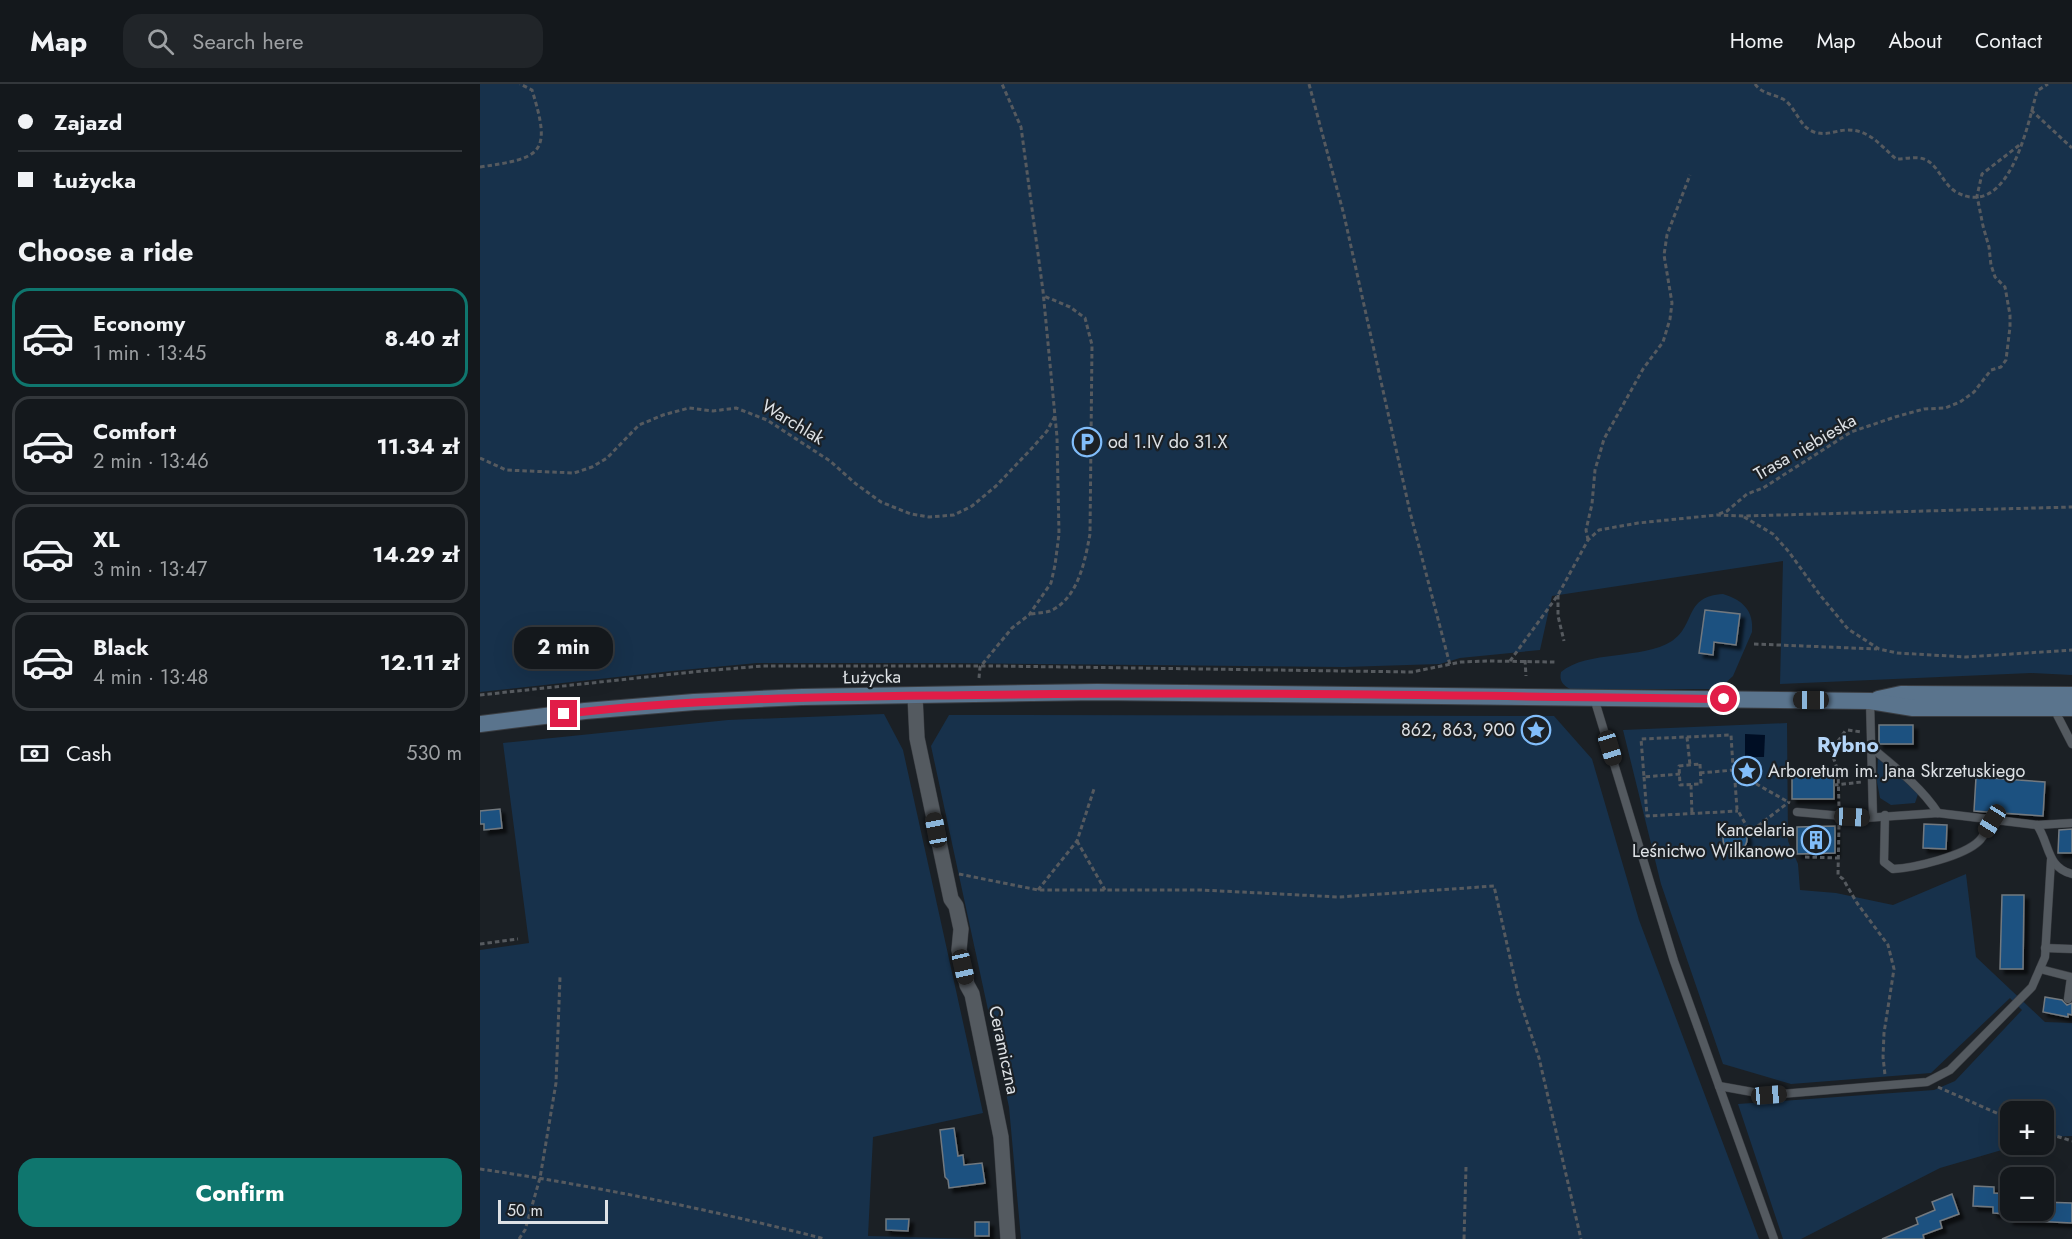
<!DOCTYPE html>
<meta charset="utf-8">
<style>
:root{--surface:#14181c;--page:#212529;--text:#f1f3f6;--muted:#9da0a3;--line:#33373b;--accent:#0f766e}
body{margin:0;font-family:Jost,sans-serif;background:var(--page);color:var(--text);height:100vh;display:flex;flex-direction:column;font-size:22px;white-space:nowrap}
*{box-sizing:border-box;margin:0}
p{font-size:20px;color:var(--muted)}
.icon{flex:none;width:33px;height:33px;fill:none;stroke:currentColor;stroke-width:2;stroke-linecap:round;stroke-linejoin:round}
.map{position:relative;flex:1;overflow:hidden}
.side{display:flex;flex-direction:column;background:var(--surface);width:480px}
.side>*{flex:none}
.guide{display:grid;align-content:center;height:132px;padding:0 18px;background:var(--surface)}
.tools{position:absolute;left:1520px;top:1017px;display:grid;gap:12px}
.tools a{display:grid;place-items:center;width:54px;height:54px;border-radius:12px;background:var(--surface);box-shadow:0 6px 24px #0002,0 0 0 2px var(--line);font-size:30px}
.scale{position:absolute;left:18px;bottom:15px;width:110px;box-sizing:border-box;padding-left:6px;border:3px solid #dde1e5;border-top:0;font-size:16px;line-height:21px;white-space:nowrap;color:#dde1e5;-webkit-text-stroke:4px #1b2025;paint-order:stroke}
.end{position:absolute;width:27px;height:27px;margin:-14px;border:8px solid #e11d48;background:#fff;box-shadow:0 0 0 3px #fff}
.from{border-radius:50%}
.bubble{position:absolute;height:42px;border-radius:18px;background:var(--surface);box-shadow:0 6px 24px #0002,0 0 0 2px var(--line);font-size:20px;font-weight:700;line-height:42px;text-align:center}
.car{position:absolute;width:18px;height:36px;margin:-18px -9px;border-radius:8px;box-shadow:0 0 4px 2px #0007;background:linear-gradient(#222 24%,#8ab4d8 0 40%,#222 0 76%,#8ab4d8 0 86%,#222 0)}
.guide b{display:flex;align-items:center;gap:21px;height:57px;font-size:22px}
.guide b+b{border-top:2px solid var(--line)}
.guide i{width:15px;height:15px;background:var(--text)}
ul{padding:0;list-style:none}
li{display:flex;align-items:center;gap:18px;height:99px;margin:0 12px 9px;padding:0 6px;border:3px solid var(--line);border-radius:18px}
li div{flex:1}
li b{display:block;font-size:22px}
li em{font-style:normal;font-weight:700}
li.on{border-color:var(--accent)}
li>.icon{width:54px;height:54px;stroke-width:1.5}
h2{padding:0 18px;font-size:27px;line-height:72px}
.pay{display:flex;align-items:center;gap:15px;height:66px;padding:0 18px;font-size:22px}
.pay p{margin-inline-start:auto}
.action{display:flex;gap:12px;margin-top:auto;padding:12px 18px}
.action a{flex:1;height:69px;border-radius:18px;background:var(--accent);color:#fff;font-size:24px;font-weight:700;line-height:69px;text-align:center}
header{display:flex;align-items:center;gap:36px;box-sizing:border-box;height:84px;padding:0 30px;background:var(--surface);border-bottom:2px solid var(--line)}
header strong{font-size:28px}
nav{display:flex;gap:33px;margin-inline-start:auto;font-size:21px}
.search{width:420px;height:54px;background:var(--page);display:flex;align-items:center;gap:15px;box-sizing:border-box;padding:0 21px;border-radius:18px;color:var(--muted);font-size:22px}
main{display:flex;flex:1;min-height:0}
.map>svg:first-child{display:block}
</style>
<header>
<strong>Map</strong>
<div class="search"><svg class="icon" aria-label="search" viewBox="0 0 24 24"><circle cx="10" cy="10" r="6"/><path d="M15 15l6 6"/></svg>Search here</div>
<nav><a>Home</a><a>Map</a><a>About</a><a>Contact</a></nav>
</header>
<main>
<section class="side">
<div class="guide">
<b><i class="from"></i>Zajazd</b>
<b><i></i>Łużycka</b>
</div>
<h2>Choose a ride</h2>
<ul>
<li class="on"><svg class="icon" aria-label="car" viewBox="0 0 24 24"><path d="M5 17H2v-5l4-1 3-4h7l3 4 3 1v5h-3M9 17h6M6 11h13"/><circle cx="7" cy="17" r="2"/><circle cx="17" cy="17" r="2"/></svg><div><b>Economy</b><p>1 min · 13:45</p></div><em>8.40 zł</em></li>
<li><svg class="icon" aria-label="car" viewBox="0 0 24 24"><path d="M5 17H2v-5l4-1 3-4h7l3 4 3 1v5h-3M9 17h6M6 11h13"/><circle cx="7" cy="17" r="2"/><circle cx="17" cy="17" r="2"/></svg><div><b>Comfort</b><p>2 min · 13:46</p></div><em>11.34 zł</em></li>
<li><svg class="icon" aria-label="car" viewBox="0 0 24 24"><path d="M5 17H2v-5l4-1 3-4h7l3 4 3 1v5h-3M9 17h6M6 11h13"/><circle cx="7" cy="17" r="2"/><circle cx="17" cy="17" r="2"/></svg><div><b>XL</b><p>3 min · 13:47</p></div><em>14.29 zł</em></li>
<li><svg class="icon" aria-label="car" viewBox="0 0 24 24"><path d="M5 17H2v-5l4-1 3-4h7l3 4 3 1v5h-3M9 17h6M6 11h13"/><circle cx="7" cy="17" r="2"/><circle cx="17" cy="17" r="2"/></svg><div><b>Black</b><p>4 min · 13:48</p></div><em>12.11 zł</em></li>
</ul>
<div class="pay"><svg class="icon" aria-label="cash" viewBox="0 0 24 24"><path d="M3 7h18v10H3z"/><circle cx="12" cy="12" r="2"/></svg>Cash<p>530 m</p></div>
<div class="action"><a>Confirm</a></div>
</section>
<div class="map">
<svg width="1592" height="1155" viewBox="0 0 1592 1155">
<defs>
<filter id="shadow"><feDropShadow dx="4.5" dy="4.5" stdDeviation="1.5" flood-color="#0009"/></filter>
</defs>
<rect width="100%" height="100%" fill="#1b2025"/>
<g fill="#17314b">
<polygon points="0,0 1592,0 1592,591 1551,589 1300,600 1303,477 1072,512 1060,566 980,574 960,580 864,583 467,579 277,579 192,587 0,608"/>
<path d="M1243,510c20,6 31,17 29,38l-19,44 -14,13h-149c-7,-4 -11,-8 -9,-17 26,-22 81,-12 111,-31 24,-16 12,-45 51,-47z"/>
<polygon points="404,630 423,666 503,1029 393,1053 388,1152 499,1155 0,1155 0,866 49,859 23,659 248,636"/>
<polygon points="469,631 1074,632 1112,675 1159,836 1279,1155 541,1155 529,1023 451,662"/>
<polygon points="1307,639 1308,757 1318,780 1320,806 1356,809 1413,821 1486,790 1496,873 1565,938 1592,939 1592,1052 1563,1053 1563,1028 1530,1028 1530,1060 1539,1061 1460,1084 1321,1155 1303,1155 1258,1020 1454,1006 1475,997 1542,926 1530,914 1451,989 1311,1000 1243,980 1181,800 1143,646"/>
<polygon points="1398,672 1419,690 1438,710 1435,719 1411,721 1400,714 1397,698"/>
</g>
<polygon fill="#000e24" points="1265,650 1285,651 1284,673 1265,673"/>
<g fill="#1f5180" stroke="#72797f" stroke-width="1.5" filter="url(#shadow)">
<polygon points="1225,526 1260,530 1256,561 1234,558 1233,571 1219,569"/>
<rect x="1399" y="641" width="34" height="19"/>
<polygon points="1328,685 1354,687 1354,715 1312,715 1312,687 1328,687"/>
<polygon points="1496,693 1565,698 1563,732 1494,727"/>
<polygon points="20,725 22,744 4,746 4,740 0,740 0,727"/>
<polygon points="1444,740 1467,741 1466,765 1443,764"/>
<polygon points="1355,742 1355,769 1317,770 1317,743"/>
<circle cx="1255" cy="755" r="12"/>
<polygon points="1592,745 1592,769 1578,769 1579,746"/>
<polygon points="1522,811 1544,811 1543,885 1520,885"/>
<polygon points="1565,913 1582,916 1587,921 1592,919 1592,931 1588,930 1588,933 1563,928"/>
<polygon points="474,1044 478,1072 483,1071 484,1081 502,1079 505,1099 469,1104 468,1096 465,1093 460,1046"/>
<polygon points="1494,1102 1514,1103 1514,1109 1530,1110 1530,1126 1563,1126 1563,1118 1592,1119 1592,1139 1529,1136 1529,1130 1513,1129 1513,1123 1493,1122"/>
<polygon points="1472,1110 1479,1130 1460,1137 1462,1144 1443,1151 1444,1155 1402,1155 1438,1140 1436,1134 1455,1126 1452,1118"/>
<polygon points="406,1135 429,1135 428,1147 406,1146"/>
<rect x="495" y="1138" width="14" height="14"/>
</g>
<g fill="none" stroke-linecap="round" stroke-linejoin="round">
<g stroke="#3a3d42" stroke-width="9">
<g id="service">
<polyline points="1114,614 1194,877 1294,1155"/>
<polyline points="1390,617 1393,733"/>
<polyline points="1573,623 1592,660"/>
<path d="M1392,664c24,20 49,39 66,65"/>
<polyline points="1317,728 1385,734 1458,729 1557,741 1592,739"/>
<path d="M1405,731l-1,47 9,7c21,-1 71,-13 86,-28 5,-5 9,-14 13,-20"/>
<path d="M1557,741c13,19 9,42 35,49"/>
<polyline points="1565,864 1592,865"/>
<polyline points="1560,885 1591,893 1588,915"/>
<polyline points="1239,1002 1289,1011 1447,998 1470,986 1552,903 1565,873 1571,776"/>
</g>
</g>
<g stroke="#3a3d42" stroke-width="16">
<polyline id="minor" points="435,612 437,654 471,815 476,822 481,845 479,866 487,901 492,910 521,1053 528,1155"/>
</g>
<g stroke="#3a3d42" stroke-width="18">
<g id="secondary">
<polyline points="1398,615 1421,610 1592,611"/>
<polyline points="0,640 105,627 214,618 322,613 617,608 1390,617 1433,624 1592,624"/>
</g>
</g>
<g stroke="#565a5f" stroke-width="3" stroke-dasharray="4.5 3" stroke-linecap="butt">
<polyline points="829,0 864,131 930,428 970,581"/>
<path d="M1275,0c7,10 18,10 28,15 14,9 15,27 31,33 12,4 20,-1 32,-2 23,-1 34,15 50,29 8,0 16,-2 24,-1 18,3 21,25 36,34 53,29 72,-68 81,-101l11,-7"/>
<polyline points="1551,26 1592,64"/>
<path d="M0,83c62,-9 72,-13 52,-77l-12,-6"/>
<polyline points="0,374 26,386 94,389 112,383 127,374 159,341 183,331 209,324 233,327 256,324 287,336 350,377 376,400 401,418 431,430 449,433 474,431 492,422 516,402 553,363 567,347 575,332"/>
<polyline points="1239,430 1247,427 1267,410 1283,404 1371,348 1415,333 1444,325 1465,324 1480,318 1494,308 1511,286 1521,283 1526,276 1530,243 1530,231 1525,203 1515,193 1511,181 1509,163 1503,142 1497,112 1502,90 1542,59"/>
<polyline points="1264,433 1293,450 1309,468 1340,511 1368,545 1399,565 1417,569 1486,573 1592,566"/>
<polyline points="1108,456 1106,446 1112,420 1115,386 1124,355 1163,285 1183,258 1190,235 1192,219 1184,171 1187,151 1210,91"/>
<polyline points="1078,511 1078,532 1084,557"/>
<path d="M551,530c6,-1 13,-1 19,-3 28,-12 35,-50 40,-77l2,-189 -7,-27 -15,-11 -26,-11"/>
<polyline points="1274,560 1397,565"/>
<polyline points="1045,576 1046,592"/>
<polyline points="1030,577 1078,511 1108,456 1119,446 1158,439 1237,431 1263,432 1592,423"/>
<polyline points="499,594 500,583 532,544 549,531 571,499 575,481 579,450 577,353 563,207 541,43 522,0"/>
<polyline points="0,611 222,587 283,582 516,582 932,588 981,578 1009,577 1075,578"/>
<polyline points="1368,646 1381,648"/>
<polyline points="1207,653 1210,681"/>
<polygon points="1220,680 1221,700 1200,701 1199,682"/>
<polyline points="1254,684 1257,725 1270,748"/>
<polyline points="1220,689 1254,686"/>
<polyline points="1200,690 1164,693 1161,655 1251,651 1253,683 1264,693 1310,719"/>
<polyline points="1164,693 1167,732 1258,727"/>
<polyline points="1211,701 1212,731"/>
<polyline points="1354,701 1382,698"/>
<polyline points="1359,722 1358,687 1352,670 1353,664 1366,646"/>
<polyline points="1359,741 1358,791 1363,795 1377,819 1408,861 1414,885 1404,949 1403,973 1405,991"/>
<polyline points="1266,751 1309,718"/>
<polyline points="597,757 625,806"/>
<polyline points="1325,773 1357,774"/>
<polyline points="479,790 558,806 721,806 859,813 1014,802 1039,914 1059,974 1101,1155"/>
<polyline points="558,806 597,757 614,705"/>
<polyline points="0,860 38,855"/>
<polyline points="1458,1003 1530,1035"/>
<polyline points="1563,1048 1592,1057"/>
<path d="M0,1085c116,17 232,41 345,70"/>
<polyline points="39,1155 45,1146 60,1094 76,999 80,893"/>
<polyline points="984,1155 986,1083"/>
</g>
<use href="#service" stroke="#545a60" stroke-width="8"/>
<use href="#minor" stroke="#545a60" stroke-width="15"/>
<use href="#secondary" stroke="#5a748d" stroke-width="16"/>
</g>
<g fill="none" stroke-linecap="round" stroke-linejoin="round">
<path stroke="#e11d48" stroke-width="8" d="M84,630c138,-17 275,-17 414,-19 248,-4 497,1 746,4"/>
</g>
<defs>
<g id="parking-ring" transform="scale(1.5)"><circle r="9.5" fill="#1b2025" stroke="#81bdfa" stroke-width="1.5"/><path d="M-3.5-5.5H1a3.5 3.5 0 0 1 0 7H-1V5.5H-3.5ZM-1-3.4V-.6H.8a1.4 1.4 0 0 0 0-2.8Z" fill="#81bdfa"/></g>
<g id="sight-ring" transform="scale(1.5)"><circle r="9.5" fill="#1b2025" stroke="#81bdfa" stroke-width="1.5"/><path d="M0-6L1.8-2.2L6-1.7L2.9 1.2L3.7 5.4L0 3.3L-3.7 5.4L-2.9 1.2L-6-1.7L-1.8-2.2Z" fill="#81bdfa"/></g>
<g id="building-ring" transform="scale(1.5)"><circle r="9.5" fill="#1b2025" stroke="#81bdfa" stroke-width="1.5"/><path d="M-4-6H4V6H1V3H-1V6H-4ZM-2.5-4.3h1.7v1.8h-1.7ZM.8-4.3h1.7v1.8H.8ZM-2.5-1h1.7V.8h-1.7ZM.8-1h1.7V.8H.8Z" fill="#81bdfa"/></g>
</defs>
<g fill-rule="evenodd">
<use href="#parking-ring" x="607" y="358"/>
<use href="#sight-ring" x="1056" y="646"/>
<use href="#sight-ring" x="1267" y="687"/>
<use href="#building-ring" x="1336" y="756"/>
</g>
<g text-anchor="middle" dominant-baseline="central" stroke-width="4.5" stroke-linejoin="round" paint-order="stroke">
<g font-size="18" fill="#dde1e5" stroke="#1b2025">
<text transform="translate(313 338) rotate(31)">Warchlak</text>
<text transform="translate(1325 363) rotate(-30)">Trasa niebieska</text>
<text transform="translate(392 593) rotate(-1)">Łużycka</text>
<text transform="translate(524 966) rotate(78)">Ceramiczna</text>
</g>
<g font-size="18" fill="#dde1e5" stroke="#1b2025" text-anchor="start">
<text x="628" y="358">od 1.IV do 31.X</text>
<text x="1035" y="646" text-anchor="end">862, 863, 900</text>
<text x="1288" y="687">Arboretum im. Jana Skrzetuskiego</text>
<text x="1315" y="746" text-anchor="end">Kancelaria<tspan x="1315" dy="21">Leśnictwo Wilkanowo</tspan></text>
</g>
<g font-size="21" font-weight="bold" fill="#b4d5f8" stroke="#1b2025">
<text x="1368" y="661">Rybno</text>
</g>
</g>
</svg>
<div class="tools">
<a>+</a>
<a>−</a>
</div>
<div class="scale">50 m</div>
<i class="end from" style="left:1244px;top:615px"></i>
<i class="end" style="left:84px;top:630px"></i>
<div class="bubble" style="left:34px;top:543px;width:99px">2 min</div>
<i class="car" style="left:1331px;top:616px;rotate:270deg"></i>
<i class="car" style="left:1130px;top:664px;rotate:163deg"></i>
<i class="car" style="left:1372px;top:733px;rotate:93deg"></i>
<i class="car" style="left:1512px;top:737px;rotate:212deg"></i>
<i class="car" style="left:456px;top:746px;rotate:349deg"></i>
<i class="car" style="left:483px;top:883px;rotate:167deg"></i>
<i class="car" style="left:1289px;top:1011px;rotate:85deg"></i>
</div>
</main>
